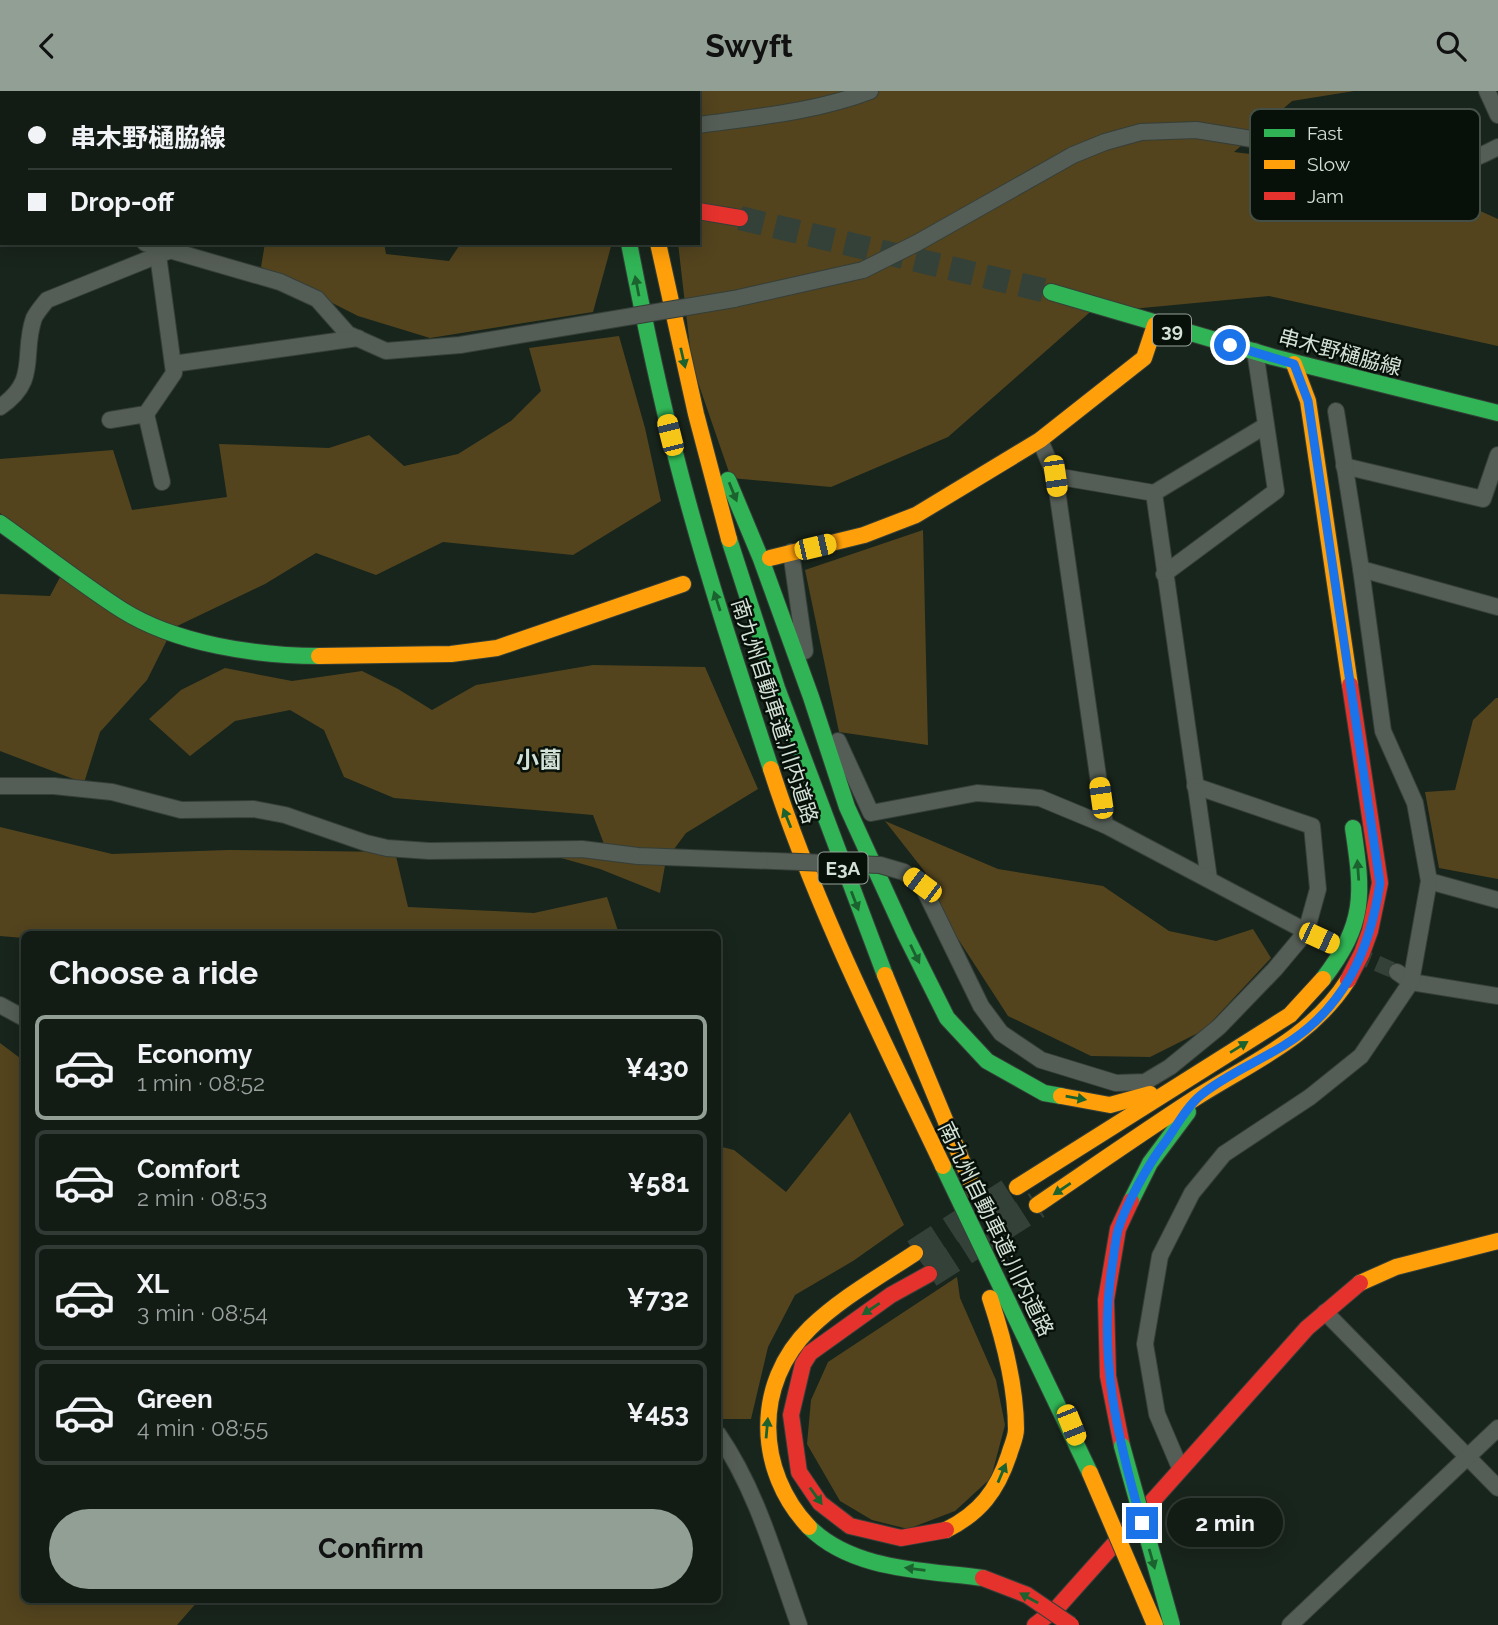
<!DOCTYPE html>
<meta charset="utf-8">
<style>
:root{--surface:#121c15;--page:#1b251e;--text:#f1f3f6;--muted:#9ca1a0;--line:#313a34;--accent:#929f95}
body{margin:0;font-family:Raleway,"Noto Sans JP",sans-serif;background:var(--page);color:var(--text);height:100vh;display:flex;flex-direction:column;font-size:26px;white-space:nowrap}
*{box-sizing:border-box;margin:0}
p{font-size:23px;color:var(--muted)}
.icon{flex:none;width:38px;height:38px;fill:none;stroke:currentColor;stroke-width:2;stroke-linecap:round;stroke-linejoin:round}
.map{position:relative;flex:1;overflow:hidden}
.drawer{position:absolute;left:21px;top:840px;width:700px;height:672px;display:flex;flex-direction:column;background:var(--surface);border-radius:10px;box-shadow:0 4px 18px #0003,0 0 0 2px var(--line)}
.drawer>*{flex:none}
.top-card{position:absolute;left:0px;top:0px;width:700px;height:154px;box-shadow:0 4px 18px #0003,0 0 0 2px var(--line);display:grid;align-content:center;height:154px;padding:0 28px;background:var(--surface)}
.end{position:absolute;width:32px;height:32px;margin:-16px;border:9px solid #1a73e8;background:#fff;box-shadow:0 0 0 4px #fff}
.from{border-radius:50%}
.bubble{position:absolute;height:49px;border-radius:24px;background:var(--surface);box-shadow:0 4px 18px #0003,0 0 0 2px var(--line);font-size:23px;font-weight:700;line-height:49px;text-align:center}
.car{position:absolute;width:21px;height:42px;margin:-21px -10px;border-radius:9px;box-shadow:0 0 5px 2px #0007;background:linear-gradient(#f5c518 24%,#345 0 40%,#f5c518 0 76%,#345 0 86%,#f5c518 0)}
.top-card b{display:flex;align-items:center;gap:24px;height:66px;font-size:26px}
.top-card b+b{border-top:2px solid var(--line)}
.top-card i{width:18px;height:18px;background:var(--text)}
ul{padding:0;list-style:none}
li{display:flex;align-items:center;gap:21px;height:105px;margin:0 14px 10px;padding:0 14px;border:4px solid var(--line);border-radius:10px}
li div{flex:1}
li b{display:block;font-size:26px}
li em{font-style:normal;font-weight:700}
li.current{border-color:var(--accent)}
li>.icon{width:63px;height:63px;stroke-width:1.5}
h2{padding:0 28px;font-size:32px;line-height:84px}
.primary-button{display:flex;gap:14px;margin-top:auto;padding:14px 28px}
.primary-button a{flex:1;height:80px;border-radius:42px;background:var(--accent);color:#111;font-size:28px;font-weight:700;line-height:80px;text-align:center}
header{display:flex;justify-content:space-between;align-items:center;height:91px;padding:0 28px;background:var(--accent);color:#111;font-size:32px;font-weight:700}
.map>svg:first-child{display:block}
</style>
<header><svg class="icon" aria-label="back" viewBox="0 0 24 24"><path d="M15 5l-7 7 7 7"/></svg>Swyft<svg class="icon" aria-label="search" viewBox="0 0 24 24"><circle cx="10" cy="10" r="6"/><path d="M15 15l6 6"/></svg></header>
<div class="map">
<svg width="1498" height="1534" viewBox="0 0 1498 1534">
<rect width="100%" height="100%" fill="#18251c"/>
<g fill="#53441e">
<polygon points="657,0 1354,0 1292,10 1234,61 1329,73 1467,114 1498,128 1498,255 1269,205 1089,222 948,346 831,396 731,387 692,274 678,152 698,152 698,2"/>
<polygon points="265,152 384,152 386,163 449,170 461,152 612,152 593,221 430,247 358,225 261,176"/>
<polygon points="619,245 645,337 661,410 573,464 443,451 376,484 316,462 265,493 173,537 147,589 100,641 84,692 0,660 0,503 50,505 66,475 0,422 0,368 113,359 132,419 227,406 219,353 329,357 369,344 404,375 458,363 511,330 541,300 529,257"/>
<polygon points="923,439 928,654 839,641 805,479"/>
<polygon points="593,574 705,576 758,698 686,742 666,769 660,802 600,778 526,757 604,753 593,724 394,707 344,686 324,639 290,619 235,630 190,665 149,628 181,599 225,577 292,590 362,580 398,598 432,619 476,594"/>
<polygon points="1496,607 1498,607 1498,788 1439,777 1425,701 1455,699 1473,629"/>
<polygon points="885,730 998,778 1103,795 1169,840 1216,850 1253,838 1271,867 1204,939 1150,966 1091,965 1008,925 949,834 925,781"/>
<polygon points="0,736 112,763 228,759 395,761 408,816 534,822 607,806 619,843 24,844 24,847 0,845"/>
<polygon points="0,952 24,970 24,1508 199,1509 177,1534 0,1534"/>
<polygon points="850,1021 904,1134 853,1170 795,1204 768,1256 751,1328 718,1328 718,1055 734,1059 786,1101"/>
<polygon points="957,1186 960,1207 996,1289 1005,1334 991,1387 955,1420 908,1438 872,1429 840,1410 807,1353 811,1309 828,1271"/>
</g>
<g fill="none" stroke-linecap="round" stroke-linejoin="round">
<polyline stroke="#344138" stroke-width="16" stroke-dasharray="16 8" stroke-linecap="butt" points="1355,863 1397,881"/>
<polyline stroke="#344138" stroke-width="24" stroke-dasharray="24 12" stroke-linecap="butt" points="740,127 1051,201"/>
<g stroke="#344138" stroke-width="28" stroke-dasharray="28 14" stroke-linecap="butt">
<polyline points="915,1162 1017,1096"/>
<polyline points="929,1183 1037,1114"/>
</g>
<g stroke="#353f38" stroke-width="18">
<g id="street">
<polyline points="385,0 394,2"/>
<polyline points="1487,0 1498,24"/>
<path d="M698,34c58,-8 117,-13 172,-34"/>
<polyline points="0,145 2,145"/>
<polyline points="145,152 280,191 317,208 348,243 386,260 460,254 597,231"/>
<path d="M734,208l129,-29 54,-27 156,-88 32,-13 36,-10 55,-2 223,36c34,1 49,-3 79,-19"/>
<polyline points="173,273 358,247"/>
<path d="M0,316c40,-27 21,-52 34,-89 3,-6 9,-13 13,-18l124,-50"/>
<polyline points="146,323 162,391"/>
<polyline points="110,329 146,323 174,282 158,164"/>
<polyline points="1040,349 1055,385 1105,734"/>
<polyline points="1344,375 1483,408 1498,364"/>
<polyline points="1055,385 1154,402 1265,335"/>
<polyline points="1154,402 1209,788"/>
<polyline points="791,461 805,560"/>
<polyline points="1361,478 1498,516"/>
<polyline points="1164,483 1276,400 1255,260"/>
<polyline points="838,650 871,722 977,702 1040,707 1105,734 1332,854"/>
<polyline points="0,695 54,695 112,701 181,719 254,718 285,724 366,752 387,757 429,760 582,758 638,765 774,770"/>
<polyline points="904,781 922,794 981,915 1001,942 1041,969 1116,992 1145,991 1170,976 1219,936 1275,878 1306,841 1318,798 1312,735 1195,695"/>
<polyline points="1429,790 1498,809"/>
<polyline points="1397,881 1411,891 1498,905"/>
<polyline points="0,914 24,927"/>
<polyline points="1325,1221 1498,1397"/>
<path d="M718,1343c39,56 58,127 81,191"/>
<polyline points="1180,1377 1157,1323 1145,1253 1160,1165 1192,1102 1224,1063 1310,1006 1361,965 1411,891 1429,790 1415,712 1383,640 1361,478 1336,320"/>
<polyline points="1290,1534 1498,1337"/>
</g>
</g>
<g stroke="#353f38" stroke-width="18">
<g id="fast">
<polyline points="604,0 604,2"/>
<path d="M629,152c14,72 29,143 47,214 27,106 61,209 95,312"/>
<polyline points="1051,201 1273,266 1498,322"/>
<polyline points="728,389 761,468 811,606 847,716 905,843 947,927 987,970 1044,1002 1061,1005"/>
<path d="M0,432c41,29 80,60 122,87 54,34 135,46 197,46"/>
<polyline points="729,448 777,597 885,884"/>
<path d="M1323,888c43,-56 40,-85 30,-151"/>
<polyline points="943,1075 1090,1382"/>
<polyline points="1131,1110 1150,1072 1188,1021"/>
<path d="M809,1436c44,44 116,43 174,51"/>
</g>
</g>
<g stroke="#353f38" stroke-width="18">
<g id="slow">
<polyline points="631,0 632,2"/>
<polyline points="0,55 2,55"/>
<polyline points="658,152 696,323 729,448"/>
<polyline points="1294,273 1308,310 1350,594"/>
<polyline points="770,467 864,444 916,424 1040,349 1144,267 1155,234"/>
<polyline points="319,565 451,563 497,557 683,493"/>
<path d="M771,678c44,137 110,267 172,397"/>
<polyline points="885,884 975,1101"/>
<polyline points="1061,1005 1110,1014 1150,1003"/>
<polyline points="1017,1096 1290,924 1323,888"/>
<path d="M1037,1114c53,-36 106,-73 160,-108 55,-35 114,-59 151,-117"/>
<polyline points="1360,1192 1396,1176 1498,1150"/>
<path d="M809,1436c-53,-56 -56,-143 1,-199 31,-30 69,-51 105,-75"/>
<path d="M946,1439c34,-17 51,-39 63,-75 2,-8 7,-17 7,-26 0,-44 -12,-89 -26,-131"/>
</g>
</g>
<g stroke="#353f38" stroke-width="18">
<g id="jam">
<polyline points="698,120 740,127"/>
<polyline points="1348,889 1362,862 1370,840 1380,792 1350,594"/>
<polyline points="929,1183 891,1204 810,1262 803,1273 791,1324 799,1381 820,1412 850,1435 901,1447 946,1439"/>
<polyline points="1122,1355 1108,1285 1106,1209 1118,1138 1131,1110"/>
<polyline points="1035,1534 1057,1517 1307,1237 1360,1192"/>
</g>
</g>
<use href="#street" stroke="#545d56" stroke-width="16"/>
<use href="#fast" stroke="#30b455" stroke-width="16"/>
<use href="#slow" stroke="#ff9f0a" stroke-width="16"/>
<use href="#jam" stroke="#e5322d" stroke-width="16"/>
<g stroke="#353f38" stroke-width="18" stroke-linecap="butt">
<g id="street-bridge">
<polyline points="597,231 734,208"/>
<polyline points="774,770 880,774 904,781"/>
</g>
</g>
<g stroke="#353f38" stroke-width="18" stroke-linecap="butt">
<polyline id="fast-bridge" points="1122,1355 1172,1534"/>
</g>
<g stroke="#353f38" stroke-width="18" stroke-linecap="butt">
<polyline id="slow-bridge" points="1090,1382 1155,1534"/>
</g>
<g stroke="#353f38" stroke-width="18" stroke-linecap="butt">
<polyline id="jam-bridge" points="983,1487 1027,1504 1071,1534"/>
</g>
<use href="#street-bridge" stroke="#545d56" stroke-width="16"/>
<use href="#fast-bridge" stroke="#30b455" stroke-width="16"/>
<use href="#slow-bridge" stroke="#ff9f0a" stroke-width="16"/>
<use href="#jam-bridge" stroke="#e5322d" stroke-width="16"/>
</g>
<defs><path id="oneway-solid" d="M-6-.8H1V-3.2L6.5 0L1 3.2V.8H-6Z" transform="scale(1.75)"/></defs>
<g fill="#1c622f">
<use href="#oneway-solid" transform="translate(637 195) rotate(-101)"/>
<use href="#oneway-solid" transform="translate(683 267) rotate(77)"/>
<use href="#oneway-solid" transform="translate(733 401) rotate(68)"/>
<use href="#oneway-solid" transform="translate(717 510) rotate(-108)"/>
<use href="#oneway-solid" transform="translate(787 727) rotate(-112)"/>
<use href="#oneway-solid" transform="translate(1358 779) rotate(-94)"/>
<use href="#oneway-solid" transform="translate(855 810) rotate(69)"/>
<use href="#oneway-solid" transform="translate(915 863) rotate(64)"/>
<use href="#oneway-solid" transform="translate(1239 956) rotate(-32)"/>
<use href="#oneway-solid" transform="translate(1076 1007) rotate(10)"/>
<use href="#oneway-solid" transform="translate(1062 1098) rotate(146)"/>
<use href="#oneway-solid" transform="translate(871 1218) rotate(146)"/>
<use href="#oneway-solid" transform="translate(767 1337) rotate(-85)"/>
<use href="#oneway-solid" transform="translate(1002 1382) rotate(-67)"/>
<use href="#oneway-solid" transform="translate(816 1405) rotate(54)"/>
<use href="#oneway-solid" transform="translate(1152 1468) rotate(74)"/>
<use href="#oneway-solid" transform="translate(915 1478) rotate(-173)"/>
<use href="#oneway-solid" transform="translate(1029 1507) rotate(-151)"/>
</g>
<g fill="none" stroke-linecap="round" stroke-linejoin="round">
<path stroke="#1a73e8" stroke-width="9" d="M1142,1432c-25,-86 -44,-167 -30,-256 2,-12 3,-25 6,-37 8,-26 31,-67 48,-89 10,-14 21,-35 35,-46 23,-19 56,-33 82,-49 61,-37 87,-95 97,-163l-72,-482 -14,-37 -64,-19"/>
</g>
<g text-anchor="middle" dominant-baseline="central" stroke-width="5" stroke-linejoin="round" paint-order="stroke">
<g fill="#071009" stroke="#96a298" stroke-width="2">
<rect x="1153" y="223.5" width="38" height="31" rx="5"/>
<rect x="818.5" y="761.5" width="49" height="31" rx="5"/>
</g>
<g font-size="19" font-weight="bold" fill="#d3e1d6">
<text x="1172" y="239">39</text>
<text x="843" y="777">E3A</text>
</g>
<g font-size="21" fill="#d3e1d6" stroke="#071009">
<text transform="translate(1340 261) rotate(15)">串木野樋脇線</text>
<text transform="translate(775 620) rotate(72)">南九州自動車道;川内道路</text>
<text transform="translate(996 1138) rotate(64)">南九州自動車道;川内道路</text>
</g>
<g font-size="23" font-weight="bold" fill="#d3e1d6" stroke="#071009">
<text x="539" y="668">小薗</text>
</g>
</g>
<rect x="1250" y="18" width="230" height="112" rx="10" fill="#071009" stroke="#444f46" stroke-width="2"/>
<rect x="1264" y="38" width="31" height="8" fill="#30b455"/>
<rect x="1264" y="69" width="31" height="9" fill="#ff9f0a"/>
<rect x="1264" y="101" width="31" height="8" fill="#e5322d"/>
<g font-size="19" fill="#d3e1d6">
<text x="1307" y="49">Fast</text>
<text x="1307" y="80">Slow</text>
<text x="1307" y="112">Jam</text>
</g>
</svg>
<i class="end from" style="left:1230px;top:254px"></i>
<i class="end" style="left:1142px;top:1432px"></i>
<div class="bubble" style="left:1167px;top:1407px;width:116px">2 min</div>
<i class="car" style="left:670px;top:344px;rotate:346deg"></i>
<i class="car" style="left:1055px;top:385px;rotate:172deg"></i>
<i class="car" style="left:815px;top:456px;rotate:77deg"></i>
<i class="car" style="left:1101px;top:707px;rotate:352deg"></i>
<i class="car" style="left:922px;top:794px;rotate:307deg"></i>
<i class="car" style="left:1319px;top:847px;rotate:115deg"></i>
<i class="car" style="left:1071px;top:1334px;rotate:158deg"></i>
<div class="top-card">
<b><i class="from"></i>串木野樋脇線</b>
<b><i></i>Drop-off</b>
</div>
<section class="drawer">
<h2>Choose a ride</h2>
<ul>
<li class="current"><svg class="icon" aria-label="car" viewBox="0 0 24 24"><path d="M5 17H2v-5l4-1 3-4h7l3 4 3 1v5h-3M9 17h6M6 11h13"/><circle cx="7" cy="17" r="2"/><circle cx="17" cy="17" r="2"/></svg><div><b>Economy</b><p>1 min · 08:52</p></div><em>¥430</em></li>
<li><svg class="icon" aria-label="car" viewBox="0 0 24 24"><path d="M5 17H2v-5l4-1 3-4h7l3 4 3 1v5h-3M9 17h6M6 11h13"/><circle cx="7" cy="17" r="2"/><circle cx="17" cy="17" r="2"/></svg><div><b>Comfort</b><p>2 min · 08:53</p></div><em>¥581</em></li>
<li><svg class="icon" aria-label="car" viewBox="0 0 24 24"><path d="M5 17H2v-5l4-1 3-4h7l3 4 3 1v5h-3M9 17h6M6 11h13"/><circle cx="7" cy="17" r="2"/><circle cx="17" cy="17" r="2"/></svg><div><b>XL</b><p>3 min · 08:54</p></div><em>¥732</em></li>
<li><svg class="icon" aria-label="car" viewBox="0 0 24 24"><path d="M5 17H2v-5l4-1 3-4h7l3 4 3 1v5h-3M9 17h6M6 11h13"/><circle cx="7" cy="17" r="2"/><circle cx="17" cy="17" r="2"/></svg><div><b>Green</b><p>4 min · 08:55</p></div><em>¥453</em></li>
</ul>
<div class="primary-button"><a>Confirm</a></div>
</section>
</div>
